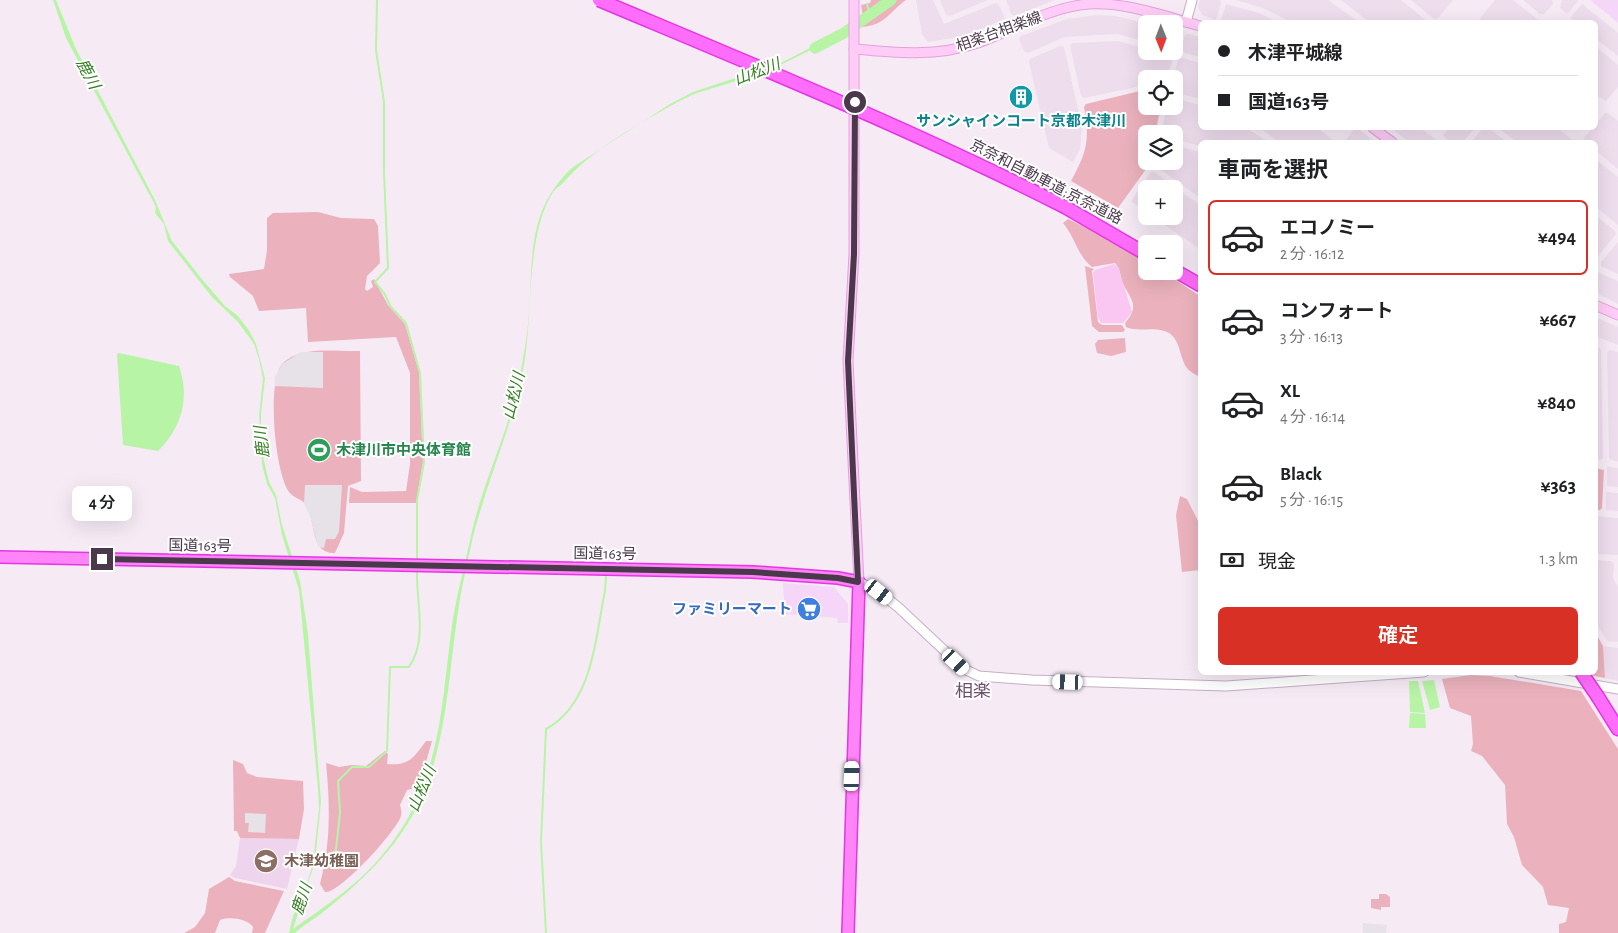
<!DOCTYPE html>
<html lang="ja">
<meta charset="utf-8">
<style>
:root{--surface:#fff;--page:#f6f6f6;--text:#202124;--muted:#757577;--line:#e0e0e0;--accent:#d93025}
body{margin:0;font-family:"Alegreya Sans","Noto Sans JP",sans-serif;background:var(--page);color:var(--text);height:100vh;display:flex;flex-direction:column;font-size:19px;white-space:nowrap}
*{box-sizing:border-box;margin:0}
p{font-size:16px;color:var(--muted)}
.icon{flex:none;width:28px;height:28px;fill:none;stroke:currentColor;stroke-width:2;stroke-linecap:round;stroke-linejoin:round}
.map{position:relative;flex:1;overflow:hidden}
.details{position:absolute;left:1198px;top:140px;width:400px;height:535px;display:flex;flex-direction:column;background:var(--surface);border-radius:8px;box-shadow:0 5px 20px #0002}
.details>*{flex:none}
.top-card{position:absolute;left:1198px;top:20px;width:400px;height:110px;border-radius:8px;box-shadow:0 5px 20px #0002;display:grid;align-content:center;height:110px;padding:0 20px;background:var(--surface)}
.needle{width:32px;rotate:179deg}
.buttons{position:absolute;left:1138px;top:15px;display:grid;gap:10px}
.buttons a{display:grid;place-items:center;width:45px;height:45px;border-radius:8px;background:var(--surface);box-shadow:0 5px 20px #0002;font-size:25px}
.end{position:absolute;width:22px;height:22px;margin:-11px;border:6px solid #4a384b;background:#fff;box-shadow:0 0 0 2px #fff}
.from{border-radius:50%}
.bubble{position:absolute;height:35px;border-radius:8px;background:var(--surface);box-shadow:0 5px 20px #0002;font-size:16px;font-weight:600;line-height:35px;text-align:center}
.car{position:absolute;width:15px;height:30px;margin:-15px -8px;border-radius:6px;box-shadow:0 0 4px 1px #0007;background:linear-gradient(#fff 24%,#345 0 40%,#fff 0 76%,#345 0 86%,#fff 0)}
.top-card b{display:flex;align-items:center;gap:18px;height:48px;font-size:19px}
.top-card b+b{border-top:1px solid var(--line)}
.top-card i{width:12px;height:12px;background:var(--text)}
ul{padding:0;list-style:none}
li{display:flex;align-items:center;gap:15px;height:75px;margin:0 10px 8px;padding:0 10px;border:2px solid transparent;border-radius:8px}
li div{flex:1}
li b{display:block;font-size:19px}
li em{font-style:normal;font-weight:600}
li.on{border-color:var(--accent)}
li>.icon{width:45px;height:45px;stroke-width:1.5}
h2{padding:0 20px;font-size:22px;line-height:60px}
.pay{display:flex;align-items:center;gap:12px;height:55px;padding:0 20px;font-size:19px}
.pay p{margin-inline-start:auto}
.cta{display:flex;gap:10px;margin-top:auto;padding:10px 20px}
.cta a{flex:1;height:58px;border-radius:8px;background:var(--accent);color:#fff;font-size:20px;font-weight:600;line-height:58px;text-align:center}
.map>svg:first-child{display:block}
</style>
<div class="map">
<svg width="1618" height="933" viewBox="0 0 1618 933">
<rect width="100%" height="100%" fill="#f6ebf5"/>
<g fill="#eedded">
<polygon points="916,0 933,0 944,24 996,3 999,5 1005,18 978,31 959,37 928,42 922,34"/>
<polygon points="940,0 988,0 950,16 946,15"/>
<polygon points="1006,0 1055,0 1014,16 1011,14"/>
<polygon points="1200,0 1220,0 1221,3 1216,20 1202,15 1198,7"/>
<polygon points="1236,0 1328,0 1359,22 1291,22 1263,8"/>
<polygon points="1341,0 1401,0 1428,22 1369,22"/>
<polygon points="1411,0 1453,0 1437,19 1434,19"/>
<polygon points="1495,0 1513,0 1541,22 1477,22"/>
<polygon points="1523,0 1552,0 1553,4 1544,14 1540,14"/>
<polygon points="1562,0 1577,0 1578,1 1567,14 1560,8"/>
<polygon points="1226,4 1259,13 1277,22 1229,22 1221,20"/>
<polygon points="1582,4 1618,33 1618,56 1595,38 1595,22 1576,22 1570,18"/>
<polygon points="1098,15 1115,16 1150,24 1146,24 1146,42 1118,34 1065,37 1028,53 1024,51 1019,39 1021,36 1067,19"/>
<polygon points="1189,34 1200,37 1200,57 1184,53 1181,49 1185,35"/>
<polygon points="1118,41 1146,49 1146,51 1171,55 1173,58 1167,79 1146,79 1146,85 1084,98 1081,96 1070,46 1072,43"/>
<polygon points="1060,46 1064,47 1082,127 1080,149 1073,162 1049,148 1029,62 1030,59"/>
<polygon points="1595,46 1618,65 1618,87 1606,101 1595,94"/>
<polygon points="1183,58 1200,63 1200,99 1174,92 1173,79 1178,60"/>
<polygon points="1174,98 1200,105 1200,128 1247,128 1268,142 1200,142 1200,146 1174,139 1174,134 1161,134 1167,106 1174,106"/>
<polygon points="1605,113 1608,113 1618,121 1618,169 1595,150 1595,142 1584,141 1584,138"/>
<polygon points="1260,128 1318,128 1335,142 1278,142"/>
<polygon points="1391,128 1420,128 1439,142 1409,142"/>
<polygon points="1449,128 1475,128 1463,142 1448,142 1443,135"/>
<polygon points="1483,128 1488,128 1507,142 1471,142"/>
<polygon points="1498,128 1557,128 1575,142 1517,142"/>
<polygon points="1354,129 1359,129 1371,139 1368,142 1344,142"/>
<polygon points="1174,145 1200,152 1200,198 1157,167 1155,161 1174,161"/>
<polygon points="1595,159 1618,177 1618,225 1595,206"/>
<polygon points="1154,172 1200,205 1200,249 1152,216 1174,216 1174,189 1146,189 1146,212 1132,202 1133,198 1150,173"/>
<polygon points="1595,215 1615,231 1616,234 1595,260"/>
<polygon points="1618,242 1618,274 1601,266 1601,262"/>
<polygon points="1595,271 1618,281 1618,304 1595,292"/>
<polygon points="1595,317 1618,327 1618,345 1595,336"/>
<polygon points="1595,343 1601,350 1603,458 1600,460 1595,459"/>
<polygon points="1610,350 1618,352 1618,462 1609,459 1607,352"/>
<polygon points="1607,467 1618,468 1618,487 1607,486"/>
<polygon points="1606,492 1618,493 1618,511 1606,510"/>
<polygon points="1595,516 1618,518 1618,555 1595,554"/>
<polygon points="1595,560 1611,561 1614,564 1613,578 1618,587 1618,642 1607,641 1595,621"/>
<polygon points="1603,646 1618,648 1618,681 1605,678"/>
</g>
<g fill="#f6d6f8">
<polygon points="1590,0 1618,0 1618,23"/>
<polygon points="783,583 834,587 848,604 848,623 838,623 837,618 785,614"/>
</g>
<polygon fill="#efd4ed" points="240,838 299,839 287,889 235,878 230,875 236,866"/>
<g fill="#ebb2bd">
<polygon points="871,0 885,0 863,17 861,5 870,3"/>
<path d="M897,0h9c-17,12 -20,25 -44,27z"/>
<path d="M1144,90l2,1v15h15l-6,28h-9v27h4l-1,4 -31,43 -47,-27c16,-29 19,-41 13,-74l2,-3z"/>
<polygon points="318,212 341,218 374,219 378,226 380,263 367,276 365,289 367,291 373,287 371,281 374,279 388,305 405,324 419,372 423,462 416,503 349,503 350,487 362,492 406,491 410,464 410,373 396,337 308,342 306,308 259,311 253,296 230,277 229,274 264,269 267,250 267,218 273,213"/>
<path d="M1068,219l55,26 23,16v10h16l38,25v81c-4,-2 -10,-5 -13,-9 -8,-11 -6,-27 -18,-35 -13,-8 -30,0 -43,-6l-1,-4c16,-19 5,-23 -3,-42 -2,-7 -2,-13 -7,-18l-23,4c-15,-12 -17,-30 -29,-44z"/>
<polygon points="1085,266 1094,269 1092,271 1098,322 1102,325 1122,325 1125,330 1123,332 1099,332 1092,326"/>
<polygon points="1125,338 1126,352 1111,356 1097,353 1095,344 1098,340"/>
<path d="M360,351l1,130 -13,5 -4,47 -9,20c-25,1 -19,-30 -28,-47 -4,-7 -14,-8 -18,-14 -14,-19 -23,-112 -6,-129 19,-18 53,-11 77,-12z"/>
<polygon points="1595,468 1604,470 1602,508 1600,510 1595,510"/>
<polygon points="1180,496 1187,499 1200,525 1200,570 1182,572 1176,515"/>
<polygon points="1595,632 1603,646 1605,678 1589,675 1588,673 1595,672"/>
<polygon points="1471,675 1490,676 1581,691 1618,749 1618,933 1559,933 1559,924 1566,922 1569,908 1548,905 1543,887 1522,865 1514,837 1507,824 1505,785 1482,756 1471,751 1473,744 1471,716 1450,708 1442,679"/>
<path d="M426,741h6l-10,35 -4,3 -3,9 -8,2 -7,15c1,4 2,7 1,11 -5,16 -63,79 -76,76l-5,-8c11,-41 10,-80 6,-121l13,4 13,-2 14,1 19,-15 3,3 -1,10c23,2 27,-7 39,-23z"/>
<polygon points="233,760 243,764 247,773 257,777 303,781 304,809 299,839 240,838 237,831 234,831"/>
<path d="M229,877l6,4 49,10 -19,42h-13l1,-6c-5,-8 -24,-11 -33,-7l-5,13h-31l11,-6 10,-14 4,-24z"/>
<polygon points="1379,894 1386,894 1390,897 1390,907 1381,907 1381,910 1371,908 1371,899 1379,899"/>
</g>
<polygon fill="#fac6f2" points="1114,264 1118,267 1132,312 1123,323 1101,323 1098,317 1093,273 1095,270"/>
<g fill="#e7e2e7">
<polygon points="301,352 323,352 323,388 275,386 275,377 282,364"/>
<polygon points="305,485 342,485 339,532 335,539 326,539 324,548 318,547 310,516 304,503"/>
<polygon points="245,813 266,814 265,833 248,832 249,823 245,823"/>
<polygon points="1363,923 1387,925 1386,933 1363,933"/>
</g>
<g fill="#b7f4a6">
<path d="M53,0h3l20,49 79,151 17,41 29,37 24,28 13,10 12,16 6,12 9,34 -4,36v34l8,34 7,13 6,30 18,56 8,53 13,167 -6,61 -22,67c28,-20 63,-43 85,-69 65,-74 62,-151 75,-242 5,-29 13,-58 19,-87 13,-56 41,-108 50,-166 2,-13 5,-27 6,-41 6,-61 -4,-112 45,-157l97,-63 23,-12 88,-29 46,-24 5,5 -18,10 -1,-4h-2l-43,21 -74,23 -16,8c-37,20 -88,49 -114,80 -4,4 -8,6 -11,10 -27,44 -20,115 -28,166 -8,54 -30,102 -45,154 -7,21 -11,44 -16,66 -16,75 -12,157 -46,227 -22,45 -57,77 -96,108 -9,7 -19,12 -27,20h-6l4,-17 11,-21 9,-32 6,-55 -1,-20 -19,-198 -17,-55 -7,-37 -8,-14 -5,-19 -3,-50 4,-36 -4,-20 -5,-15 -16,-22 -26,-25 -44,-56 -4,-17 -9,-11 1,-6 -90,-169z"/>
<path d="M119,353l60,13c11,32 3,61 -21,85l-35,-6 -6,-91z"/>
<polygon points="1434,680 1440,707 1430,710 1422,681"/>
<polygon points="1418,681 1425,713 1410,712 1409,681"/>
<polygon points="1410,713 1425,714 1426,728 1409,728"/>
</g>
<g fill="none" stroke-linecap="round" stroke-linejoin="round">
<g stroke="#b7f4a6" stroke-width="2">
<polyline points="377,0 376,50 384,102 384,172 388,268 375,282 384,293 391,307 406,323 420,373 424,462 417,500 417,561"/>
<polyline points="867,4 870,16"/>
<path d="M314,864l20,3 6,-54 -2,-32 14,-14h17l18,-16 3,-84h19c19,-27 7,-66 8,-96"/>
<path d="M546,933l-5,-91 5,-113c47,-26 49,-90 59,-138l1,-15"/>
</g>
<polyline stroke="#b7f4a6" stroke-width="11" points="815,48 844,33 891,0"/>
<g stroke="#c5afc4" stroke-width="11">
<g id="tertiary">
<polyline points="1186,22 1192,0"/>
<polyline points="859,582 879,592 898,607 964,669 979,676 1032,680 1226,686 1424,672"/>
<polyline points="1519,672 1618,689"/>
</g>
</g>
<g stroke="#e3a1dc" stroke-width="11">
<g id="secondary">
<polyline points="854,0 854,254 848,361 859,582"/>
<path d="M854,49c42,4 83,8 124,-6 36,-13 71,-36 111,-39 37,-2 75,12 111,22"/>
<polyline points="1373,128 1392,142"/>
<polyline points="1595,305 1618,315"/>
</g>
</g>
<g stroke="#e436e4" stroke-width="14">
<polyline id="trunk" points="0,557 753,572 838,578 859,582 848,933"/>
</g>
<g stroke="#e436e4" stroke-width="15">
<g id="motorway">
<polyline points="1065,207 1146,254"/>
<polyline points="1174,270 1200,285"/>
<polyline points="1598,697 1618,729"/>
</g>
</g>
<use href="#tertiary" stroke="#fff" stroke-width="9"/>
<use href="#secondary" stroke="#ffccf8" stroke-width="9"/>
<use href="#trunk" stroke="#ff84f8" stroke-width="11"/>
<use href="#motorway" stroke="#ff6dfa" stroke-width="12"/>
<g stroke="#e436e4" stroke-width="15" stroke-linecap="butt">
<g id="motorway-bridge">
<path d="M599,0c157,66 314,130 466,207"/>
<polyline points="1581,672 1598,697"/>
</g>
</g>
<use href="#motorway-bridge" stroke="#ff6dfa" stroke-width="12"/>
</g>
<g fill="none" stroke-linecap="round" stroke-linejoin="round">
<polyline stroke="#4a384b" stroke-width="6" points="102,559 753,572 838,578 858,582 848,361 854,254 855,102"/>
</g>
<defs>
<g id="building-disc" transform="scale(1.25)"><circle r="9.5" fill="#0f9aa8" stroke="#fff"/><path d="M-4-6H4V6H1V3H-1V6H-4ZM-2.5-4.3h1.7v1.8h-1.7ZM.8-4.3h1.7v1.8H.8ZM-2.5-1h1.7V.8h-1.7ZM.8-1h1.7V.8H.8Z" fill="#fff"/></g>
<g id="stadium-disc" transform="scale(1.25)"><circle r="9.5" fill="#2e9e5b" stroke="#fff"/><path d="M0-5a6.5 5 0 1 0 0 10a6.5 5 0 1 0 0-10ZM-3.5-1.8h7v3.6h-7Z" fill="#fff"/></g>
<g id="supermarket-disc" transform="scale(1.25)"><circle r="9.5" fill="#3f7fe0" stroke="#fff"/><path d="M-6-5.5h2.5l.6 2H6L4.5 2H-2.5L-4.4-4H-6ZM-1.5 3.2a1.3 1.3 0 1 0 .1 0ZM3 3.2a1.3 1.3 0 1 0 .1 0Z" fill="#fff"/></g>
<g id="school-disc" transform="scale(1.25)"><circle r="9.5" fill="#8d6e63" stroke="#fff"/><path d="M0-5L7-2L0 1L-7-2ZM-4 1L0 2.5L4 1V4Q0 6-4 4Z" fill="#fff"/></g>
</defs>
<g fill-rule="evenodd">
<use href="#building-disc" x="1021" y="97"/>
<use href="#stadium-disc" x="319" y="450"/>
<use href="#supermarket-disc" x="809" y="609"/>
<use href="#school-disc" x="266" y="861"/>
</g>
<g text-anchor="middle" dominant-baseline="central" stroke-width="4" stroke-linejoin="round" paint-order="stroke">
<g font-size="15" fill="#4a384b" stroke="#fff">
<text transform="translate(999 32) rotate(-20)">相楽台相楽線</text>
<text transform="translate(1046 182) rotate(27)">京奈和自動車道;京奈道路</text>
<text transform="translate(200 546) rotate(1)">国道163号</text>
<text transform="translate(605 554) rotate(1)">国道163号</text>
</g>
<g font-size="15" font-weight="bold" fill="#0d838f" stroke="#fff">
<text x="1021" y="121">サンシャインコート京都木津川</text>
</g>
<g font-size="15" font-weight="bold" fill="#27864d" stroke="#fff" text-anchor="start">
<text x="336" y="450">木津川市中央体育館</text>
</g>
<g font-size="15" font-weight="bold" fill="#366cbe" stroke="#fff" text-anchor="end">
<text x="792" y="609">ファミリーマート</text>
</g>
<g font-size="15" font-weight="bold" fill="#785e54" stroke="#fff" text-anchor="start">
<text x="284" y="861">木津幼稚園</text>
</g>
<g font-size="16" font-style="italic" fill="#358122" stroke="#fff">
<text transform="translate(757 72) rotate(-21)">山松川</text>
<text transform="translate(88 74) rotate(62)">鹿川</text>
<text transform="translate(514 396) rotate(-76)">山松川</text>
<text transform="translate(262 442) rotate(-96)">鹿川</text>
<text transform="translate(422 789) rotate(-67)">山松川</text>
<text transform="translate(302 899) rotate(-71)">鹿川</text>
</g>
<g font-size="18" fill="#6d4f6e" stroke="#fff">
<text x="973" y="692">相楽</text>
</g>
</g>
</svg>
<div class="buttons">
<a><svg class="needle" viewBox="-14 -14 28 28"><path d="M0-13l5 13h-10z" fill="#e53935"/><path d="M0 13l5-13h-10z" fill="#757577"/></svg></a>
<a><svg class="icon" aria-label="locate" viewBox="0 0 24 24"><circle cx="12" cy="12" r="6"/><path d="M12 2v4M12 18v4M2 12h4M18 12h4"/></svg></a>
<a><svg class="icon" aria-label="layers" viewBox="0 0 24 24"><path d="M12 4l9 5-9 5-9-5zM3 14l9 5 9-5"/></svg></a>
<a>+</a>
<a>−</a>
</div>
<i class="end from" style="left:855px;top:102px"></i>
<i class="end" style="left:102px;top:559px"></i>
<div class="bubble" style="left:72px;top:486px;width:60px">4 分</div>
<i class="car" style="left:879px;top:592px;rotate:128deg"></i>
<i class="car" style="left:956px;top:662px;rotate:133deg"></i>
<i class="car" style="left:1068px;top:682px;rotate:272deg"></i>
<i class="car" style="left:852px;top:776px;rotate:2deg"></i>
<div class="top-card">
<b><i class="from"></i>木津平城線</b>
<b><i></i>国道163号</b>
</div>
<section class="details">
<h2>車両を選択</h2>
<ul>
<li class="on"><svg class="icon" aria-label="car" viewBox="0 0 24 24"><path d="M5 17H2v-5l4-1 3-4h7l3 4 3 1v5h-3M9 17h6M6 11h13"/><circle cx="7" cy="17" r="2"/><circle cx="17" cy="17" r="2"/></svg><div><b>エコノミー</b><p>2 分 · 16:12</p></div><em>¥494</em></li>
<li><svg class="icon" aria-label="car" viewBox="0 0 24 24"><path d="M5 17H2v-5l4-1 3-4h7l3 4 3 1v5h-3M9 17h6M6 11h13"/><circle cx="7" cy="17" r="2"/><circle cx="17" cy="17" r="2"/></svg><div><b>コンフォート</b><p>3 分 · 16:13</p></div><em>¥667</em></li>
<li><svg class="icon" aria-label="car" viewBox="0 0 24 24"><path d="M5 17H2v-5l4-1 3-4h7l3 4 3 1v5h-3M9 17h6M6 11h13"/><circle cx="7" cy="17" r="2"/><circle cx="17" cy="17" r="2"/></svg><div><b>XL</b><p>4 分 · 16:14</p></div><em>¥840</em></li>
<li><svg class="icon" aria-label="car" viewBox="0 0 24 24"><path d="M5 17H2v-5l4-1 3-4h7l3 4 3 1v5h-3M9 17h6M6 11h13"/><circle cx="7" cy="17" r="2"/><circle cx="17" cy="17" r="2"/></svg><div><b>Black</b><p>5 分 · 16:15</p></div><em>¥363</em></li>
</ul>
<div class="pay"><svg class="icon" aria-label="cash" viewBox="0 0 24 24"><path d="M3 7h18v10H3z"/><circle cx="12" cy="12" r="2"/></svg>現金<p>1.3 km</p></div>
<div class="cta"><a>確定</a></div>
</section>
</div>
